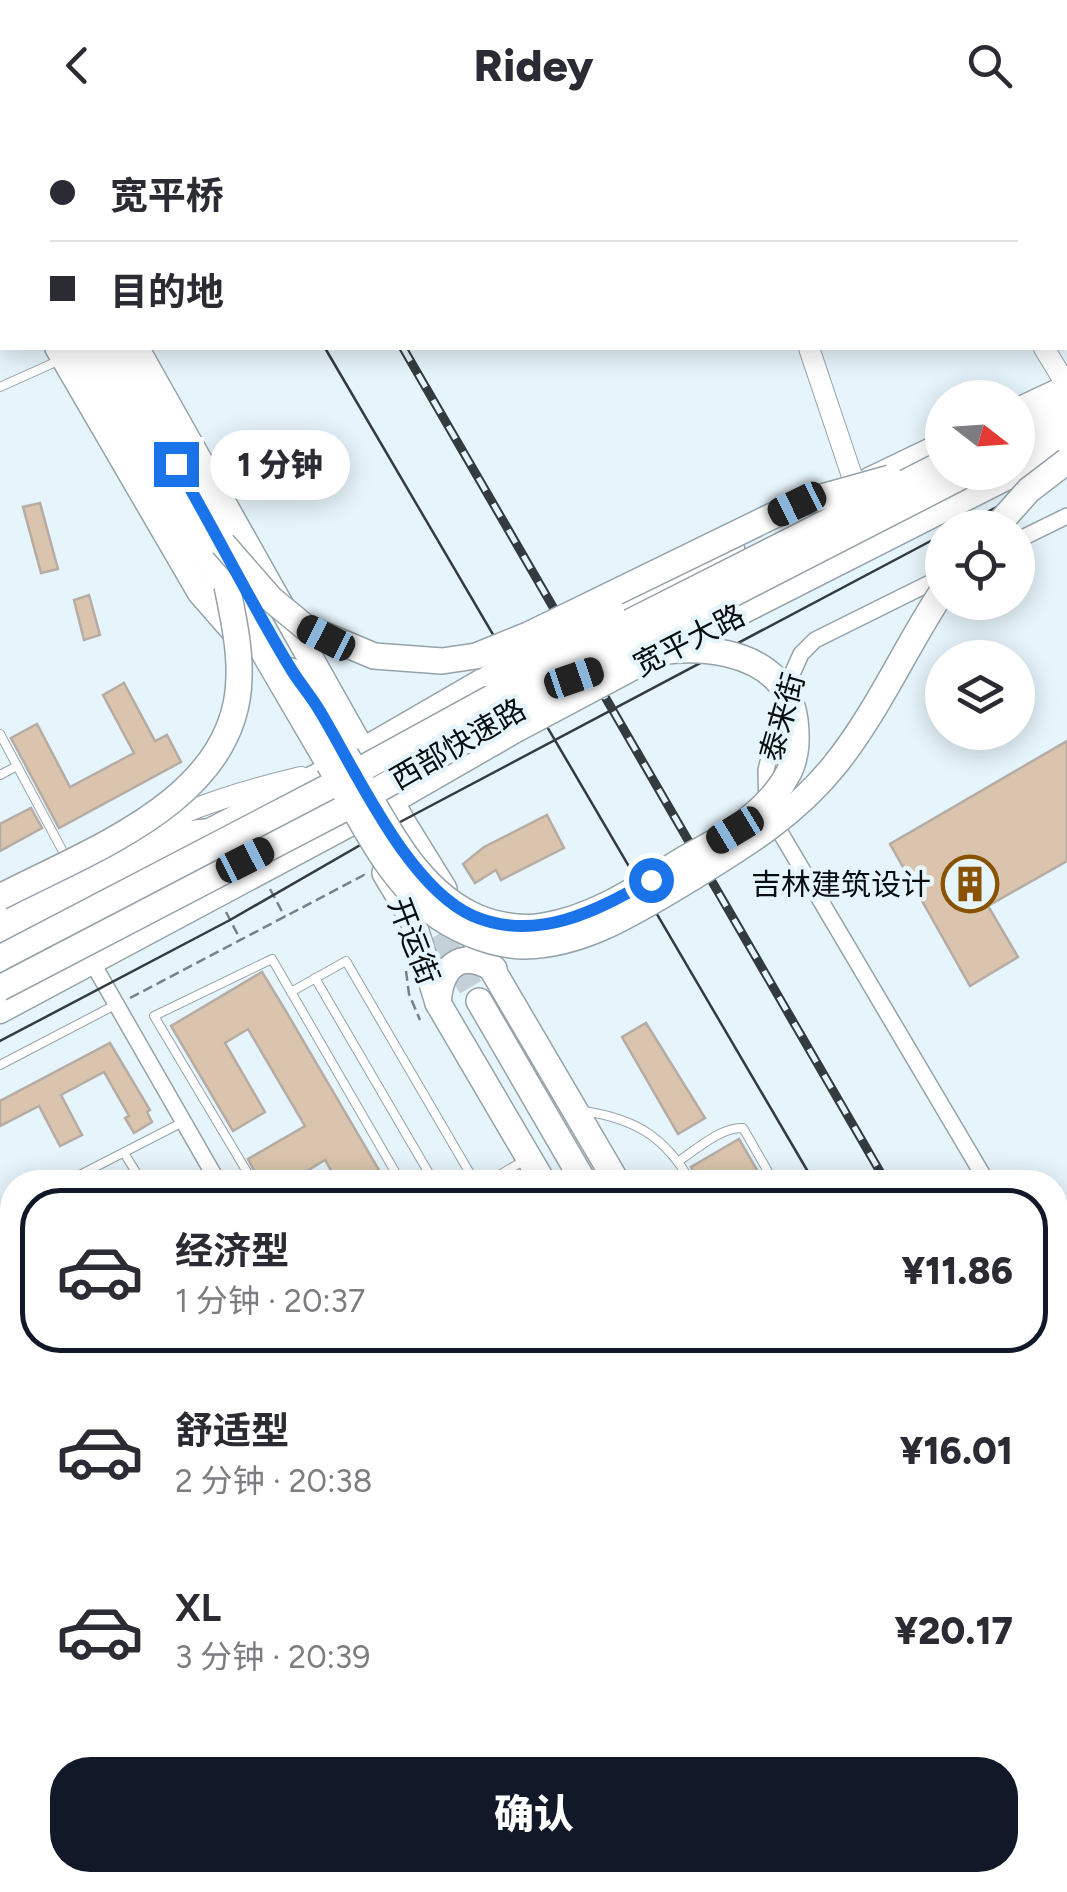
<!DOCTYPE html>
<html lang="zh">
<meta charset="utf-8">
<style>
:root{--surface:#fff;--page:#f7f7f7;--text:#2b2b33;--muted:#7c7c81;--line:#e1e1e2;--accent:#111827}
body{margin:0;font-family:Figtree,"Noto Sans SC",sans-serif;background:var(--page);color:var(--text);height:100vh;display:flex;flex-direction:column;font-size:38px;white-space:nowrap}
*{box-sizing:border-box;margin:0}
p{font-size:32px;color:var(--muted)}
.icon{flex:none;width:55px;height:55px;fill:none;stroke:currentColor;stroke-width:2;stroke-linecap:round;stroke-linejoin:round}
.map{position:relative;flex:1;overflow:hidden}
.drawer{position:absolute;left:0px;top:1040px;width:1068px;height:722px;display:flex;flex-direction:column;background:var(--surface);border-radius:40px 40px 0 0;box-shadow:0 5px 25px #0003}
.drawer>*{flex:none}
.guide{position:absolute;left:0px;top:0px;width:1068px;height:220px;box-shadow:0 5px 25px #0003;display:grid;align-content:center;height:220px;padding:0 50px;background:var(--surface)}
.needle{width:65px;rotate:107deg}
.tools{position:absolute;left:925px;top:250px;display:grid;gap:20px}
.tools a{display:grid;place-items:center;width:110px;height:110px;border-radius:50%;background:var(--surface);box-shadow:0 5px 25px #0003;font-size:50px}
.end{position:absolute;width:45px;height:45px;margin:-22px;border:12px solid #1a73e8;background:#fff;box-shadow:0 0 0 5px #fff}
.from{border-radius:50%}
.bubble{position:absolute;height:70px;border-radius:35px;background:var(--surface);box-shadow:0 5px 25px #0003;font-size:32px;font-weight:800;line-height:70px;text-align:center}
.car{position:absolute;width:30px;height:60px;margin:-30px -15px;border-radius:12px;box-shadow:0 0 8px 2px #0007;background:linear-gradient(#222 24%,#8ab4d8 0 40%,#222 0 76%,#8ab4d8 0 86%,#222 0)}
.guide b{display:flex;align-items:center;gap:35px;height:95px;font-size:38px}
.guide b+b{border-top:2px solid var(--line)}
.guide i{width:25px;height:25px;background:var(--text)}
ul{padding:18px 0 0;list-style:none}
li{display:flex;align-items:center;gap:30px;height:165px;margin:0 20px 15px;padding:0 30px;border:5px solid transparent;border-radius:40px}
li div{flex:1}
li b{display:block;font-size:38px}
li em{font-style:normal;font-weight:800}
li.active{border-color:var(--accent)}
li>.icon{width:90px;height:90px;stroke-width:1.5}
.action{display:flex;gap:20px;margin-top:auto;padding:20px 50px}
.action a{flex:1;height:115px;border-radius:40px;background:var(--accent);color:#fff;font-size:40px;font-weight:800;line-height:115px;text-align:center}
header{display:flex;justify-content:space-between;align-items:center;height:130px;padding:0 50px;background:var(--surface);font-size:45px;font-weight:800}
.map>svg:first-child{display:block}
</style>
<header><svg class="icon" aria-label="back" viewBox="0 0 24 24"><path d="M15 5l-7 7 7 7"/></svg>Ridey<svg class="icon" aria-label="search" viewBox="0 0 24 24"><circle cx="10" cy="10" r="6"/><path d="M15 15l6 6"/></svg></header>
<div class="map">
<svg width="1067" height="1762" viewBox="0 0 1067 1762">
<rect width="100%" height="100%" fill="#e6f4fb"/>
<polygon fill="#acc4d0" points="206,1750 344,1750 351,1762 213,1762"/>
<g fill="#dac4ad" stroke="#b6aca3" stroke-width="2.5">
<polygon points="40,373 58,439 41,443 23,377"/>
<polygon points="89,465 100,505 84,510 74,470"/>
<polygon points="124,553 155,611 167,605 181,632 59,698 11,608 37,594 70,657 134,623 103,565"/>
<polygon points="1067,611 1067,731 988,776 1018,827 970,856 890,714"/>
<polygon points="31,678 42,698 0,721 0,694"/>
<polygon points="547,685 564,718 501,750 496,740 475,753 463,734 484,717"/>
<polygon points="262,842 284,878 386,1052 338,1052 325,1030 302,1044 307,1052 260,1052 248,1029 305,996 248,899 225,913 265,982 233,1001 171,896"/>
<polygon points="646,893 705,988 678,1004 622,907"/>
<polygon points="110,913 150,980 147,982 152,992 134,1003 125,988 129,986 104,942 61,965 82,1005 60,1016 39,976 0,996 0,971"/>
<polygon points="739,1009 764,1052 699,1052 691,1037"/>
<polygon points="1055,1492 1067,1512 1067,1608 1055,1615"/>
<polygon points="0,1528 12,1549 12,1619 0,1626"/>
<polygon points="1055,1682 1067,1703 1067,1731 1055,1738"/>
<polygon points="833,1750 899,1750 906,1762 830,1762"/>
</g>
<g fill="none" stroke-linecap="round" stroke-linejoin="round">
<polyline stroke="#c5d1d8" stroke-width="25" stroke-dasharray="25 12" stroke-linecap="butt" points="420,772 479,871"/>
<g stroke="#95a3a9" stroke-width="10">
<g id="service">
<polyline points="0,257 60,230"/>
<polyline points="0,604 68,731"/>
<polyline points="0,645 17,636"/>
<polyline points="315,848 434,1052"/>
<polyline points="291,862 346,831 475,1052"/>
<polyline points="0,935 115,875"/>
<path d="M584,981c52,8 81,26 107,71"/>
<polyline points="124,1023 142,1052"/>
<path d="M679,1031c18,-12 42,-34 64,-33l31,54"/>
<polyline points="66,1052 183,992"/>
<polyline points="253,1052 154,886 272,829 401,1052"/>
<polyline points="487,1052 525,1030"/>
<polyline points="0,1087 12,1081"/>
<polyline points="0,1244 12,1237"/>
<polyline points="0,1304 12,1322"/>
<polyline points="0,1389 12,1381"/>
<polyline points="0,1459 12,1452"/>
<polyline points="0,1470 12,1491"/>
<polyline points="0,1653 12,1676"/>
<polyline points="444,1750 451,1762"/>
<polyline points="790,1750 799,1762"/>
<polyline points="917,1750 924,1762"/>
<polyline points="453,1762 476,1750"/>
<polyline points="926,1762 947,1753 952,1762"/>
<polyline points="1037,1762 1067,1744"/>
</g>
</g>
<g stroke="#95a3a9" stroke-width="18">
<g id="minor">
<polyline points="1065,28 1067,29"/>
<polyline points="1018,410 1067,386"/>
<polyline points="942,447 815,510 801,524 788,553 766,640 767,680 987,1052"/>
<polyline points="92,832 218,1052"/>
<polyline points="1055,1169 1067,1190"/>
<polyline points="629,1750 636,1762"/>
</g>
</g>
<g stroke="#95a3a9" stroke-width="22">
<g id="tertiary">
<polyline points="737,0 737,2"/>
<polyline points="1021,2 1022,0"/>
<polyline points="809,218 855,355"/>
<polyline points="1044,218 1067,256"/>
<path d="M145,701c50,-26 102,-41 156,-54"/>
<polyline points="0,1120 12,1141"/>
<polyline points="0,1744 12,1738"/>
<polyline points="366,1750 373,1762"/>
</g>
</g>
<g stroke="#95a3a9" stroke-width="25">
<g id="secondary">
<polyline points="1018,279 1067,256"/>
<polyline points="869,349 942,314"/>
<polyline points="613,480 733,418"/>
<polyline points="667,521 1067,318"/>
<polyline points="0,807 323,642 489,546"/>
<polyline points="0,882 391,673 516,601"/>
</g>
</g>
<g stroke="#95a3a9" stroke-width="28">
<g id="primary">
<polyline points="11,0 12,2"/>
<polyline points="0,104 2,109"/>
<polyline points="58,218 200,462 241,509"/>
<polyline points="136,218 402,691 444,759"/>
<polyline points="385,743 412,788 438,873 543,1052"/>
<polyline points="465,793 617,1052"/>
<polyline points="479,871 584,1052"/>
<path d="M438,873c3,-36 21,-55 56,-34"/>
<polyline points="997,1750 1004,1762"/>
</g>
</g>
<g stroke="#95a3a9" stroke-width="28">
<g id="trunk">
<polyline points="0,32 2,37"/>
<polyline points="0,69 2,74"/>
<polyline points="86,218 329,634"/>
<polyline points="108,218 231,432"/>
<polyline points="1018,297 1067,276"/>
<polyline points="1018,319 1067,296"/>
<polyline points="291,541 318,577 346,625"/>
<polyline points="0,791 160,707 205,702"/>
</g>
</g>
<g stroke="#788186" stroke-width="2.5" stroke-dasharray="10 5" stroke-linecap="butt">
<polyline points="270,759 285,787"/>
<polyline points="226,782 240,809"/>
<polyline points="406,841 409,864 420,890"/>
<polyline points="130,868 364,745 366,748"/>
</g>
<use href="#service" stroke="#fff" stroke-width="8"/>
<use href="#minor" stroke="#fff" stroke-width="15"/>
<use href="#tertiary" stroke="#fff" stroke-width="20"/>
<use href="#secondary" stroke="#fff" stroke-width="22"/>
<use href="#primary" stroke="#fff" stroke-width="25"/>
<use href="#trunk" stroke="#fff" stroke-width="25"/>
<g stroke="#343b3e" stroke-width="2.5">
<polyline points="198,0 199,2"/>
<polyline points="325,218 814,1052"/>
<polyline points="956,398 1067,341"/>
<polyline points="0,911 230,790 402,691 942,405"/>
<polyline points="1055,1443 1067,1463"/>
</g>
<g stroke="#343b3e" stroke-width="9">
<g id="rail">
<polyline points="277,0 279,2"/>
<polyline points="403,218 886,1052"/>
<polyline points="1055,1345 1067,1365"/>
<polyline points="1055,1374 1067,1394"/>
</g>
</g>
<use href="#rail" stroke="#e6f4fb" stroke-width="5" stroke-dasharray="15" stroke-linecap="butt"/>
<g stroke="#95a3a9" stroke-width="25" stroke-linecap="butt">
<g id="secondary-bridge">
<polyline points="489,546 613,480"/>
<polyline points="516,601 642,534"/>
</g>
</g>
<g stroke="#95a3a9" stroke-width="28" stroke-linecap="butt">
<g id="trunk-bridge">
<polyline points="995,398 1029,360 1067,331"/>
<polyline points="223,414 271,469 305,497 374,526 442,531 476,526 528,505 797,374 890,348"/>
<path d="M346,625c33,56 63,128 124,159 21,11 50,16 73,12 53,-8 99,-41 143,-68 22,-12 45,-24 64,-40 16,-13 30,-28 39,-46 8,-17 8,-34 6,-52 -10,-76 -112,-80 -169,-60"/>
<path d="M329,634c31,53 58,116 110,153 24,16 57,29 86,29 59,-1 111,-35 160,-64 55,-34 108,-65 149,-116 43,-53 71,-118 108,-174"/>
<path d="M0,767c90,-47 238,-98 239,-220 1,-30 -6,-61 -12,-91"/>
<polyline points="0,828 336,653 630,492 942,334"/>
<polyline points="0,858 351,675 633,515 970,342"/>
</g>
</g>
<use href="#secondary-bridge" stroke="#fff" stroke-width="22"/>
<use href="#trunk-bridge" stroke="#fff" stroke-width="25"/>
</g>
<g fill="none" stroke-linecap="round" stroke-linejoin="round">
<path stroke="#1a73e8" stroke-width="12" d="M176,334c40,68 74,138 115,205 9,15 21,28 30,44 36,60 87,174 152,203 64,27 123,-5 178,-36"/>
</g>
<defs>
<g id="building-ring" transform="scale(2.875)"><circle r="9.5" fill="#e6f4fb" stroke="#885201" stroke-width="1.5"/><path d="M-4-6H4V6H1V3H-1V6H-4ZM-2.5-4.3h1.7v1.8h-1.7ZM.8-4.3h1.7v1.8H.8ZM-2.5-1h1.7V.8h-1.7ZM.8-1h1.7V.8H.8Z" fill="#885201"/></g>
</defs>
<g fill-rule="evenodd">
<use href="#building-ring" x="970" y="754"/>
</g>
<g text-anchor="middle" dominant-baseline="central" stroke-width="9" stroke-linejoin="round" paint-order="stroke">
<g font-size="30" fill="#080d0f" stroke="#e6f4fb">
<text transform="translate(689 510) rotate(-27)">宽平大路</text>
<text transform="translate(782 587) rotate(-74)">泰来街</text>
<text transform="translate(458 614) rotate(-30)">西部快速路</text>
<text transform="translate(414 811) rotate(69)">开运街</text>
</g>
<g font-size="30" fill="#080d0f" stroke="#e6f4fb" text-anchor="end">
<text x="931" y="754">吉林建筑设计</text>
</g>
</g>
</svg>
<div class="tools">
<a><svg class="needle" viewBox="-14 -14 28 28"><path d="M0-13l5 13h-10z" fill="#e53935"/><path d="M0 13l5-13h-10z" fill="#7c7c81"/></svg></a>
<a><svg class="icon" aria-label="locate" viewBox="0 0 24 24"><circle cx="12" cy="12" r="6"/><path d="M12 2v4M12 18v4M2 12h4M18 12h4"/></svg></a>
<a><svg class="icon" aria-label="layers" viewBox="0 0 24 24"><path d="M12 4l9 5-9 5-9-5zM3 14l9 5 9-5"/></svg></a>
</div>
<i class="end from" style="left:651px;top:750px"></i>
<i class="end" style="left:176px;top:334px"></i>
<div class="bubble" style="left:210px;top:300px;width:140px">1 分钟</div>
<i class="car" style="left:797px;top:374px;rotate:244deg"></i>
<i class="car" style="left:326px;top:508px;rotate:297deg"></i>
<i class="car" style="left:574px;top:548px;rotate:71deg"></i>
<i class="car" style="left:735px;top:700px;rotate:239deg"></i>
<i class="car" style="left:245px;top:730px;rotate:63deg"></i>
<div class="guide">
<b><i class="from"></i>宽平桥</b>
<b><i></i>目的地</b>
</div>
<section class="drawer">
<ul>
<li class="active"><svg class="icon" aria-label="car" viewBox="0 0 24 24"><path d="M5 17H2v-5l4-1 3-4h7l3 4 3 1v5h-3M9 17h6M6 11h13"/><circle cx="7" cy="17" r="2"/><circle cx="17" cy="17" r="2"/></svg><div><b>经济型</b><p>1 分钟 · 20:37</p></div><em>¥11.86</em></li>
<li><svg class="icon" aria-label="car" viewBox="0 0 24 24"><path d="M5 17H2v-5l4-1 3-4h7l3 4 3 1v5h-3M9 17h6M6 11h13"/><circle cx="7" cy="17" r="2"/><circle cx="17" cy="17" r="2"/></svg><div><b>舒适型</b><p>2 分钟 · 20:38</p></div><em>¥16.01</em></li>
<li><svg class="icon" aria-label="car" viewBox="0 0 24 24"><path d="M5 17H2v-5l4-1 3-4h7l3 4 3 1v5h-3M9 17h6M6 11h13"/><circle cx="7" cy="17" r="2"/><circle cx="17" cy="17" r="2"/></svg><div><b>XL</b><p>3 分钟 · 20:39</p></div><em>¥20.17</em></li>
</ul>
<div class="action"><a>确认</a></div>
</section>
</div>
